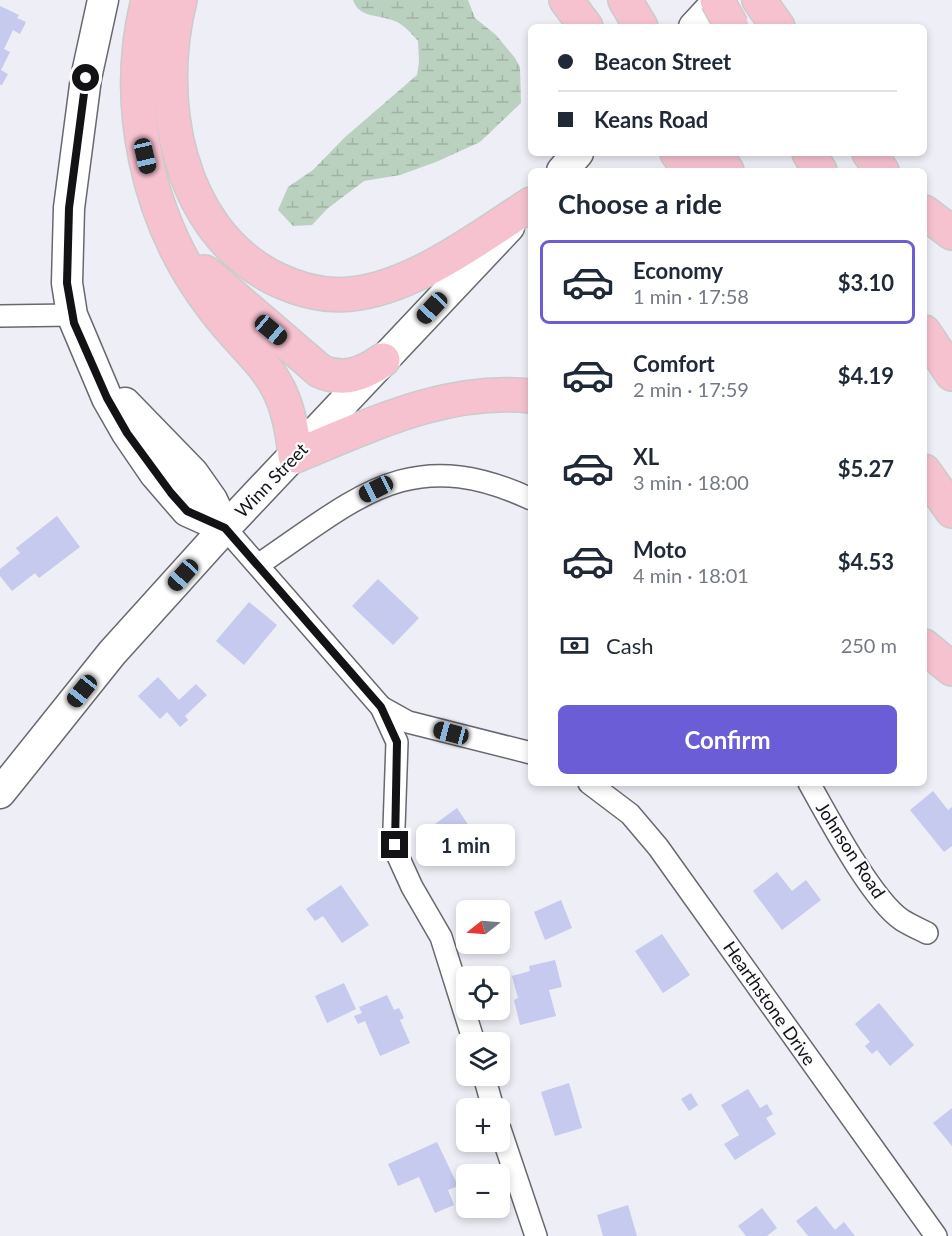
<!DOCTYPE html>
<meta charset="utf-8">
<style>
:root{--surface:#fff;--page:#f2f2f3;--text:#1f2937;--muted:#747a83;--line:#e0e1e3;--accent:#6a5dd6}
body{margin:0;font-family:Lato,sans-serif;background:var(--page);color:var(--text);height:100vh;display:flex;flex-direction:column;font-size:22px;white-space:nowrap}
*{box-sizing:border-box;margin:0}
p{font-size:20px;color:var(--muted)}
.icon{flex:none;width:33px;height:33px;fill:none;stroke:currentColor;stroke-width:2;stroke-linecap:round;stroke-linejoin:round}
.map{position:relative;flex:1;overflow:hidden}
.details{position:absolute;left:528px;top:168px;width:399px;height:618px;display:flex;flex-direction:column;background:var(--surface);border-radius:9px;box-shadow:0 3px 9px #0003}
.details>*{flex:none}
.banner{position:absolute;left:528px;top:24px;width:399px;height:132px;border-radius:9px;box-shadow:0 3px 9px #0003;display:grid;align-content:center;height:132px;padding:0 30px;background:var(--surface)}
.needle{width:39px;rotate:253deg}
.tools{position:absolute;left:456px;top:900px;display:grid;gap:12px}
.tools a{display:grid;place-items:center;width:54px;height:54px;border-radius:9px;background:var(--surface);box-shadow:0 3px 9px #0003;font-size:30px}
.end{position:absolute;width:27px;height:27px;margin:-14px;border:8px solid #131316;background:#fff;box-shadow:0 0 0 3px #fff}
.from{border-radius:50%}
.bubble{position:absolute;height:42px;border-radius:9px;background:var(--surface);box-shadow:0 3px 9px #0003;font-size:20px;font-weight:700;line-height:42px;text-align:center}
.car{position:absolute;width:18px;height:36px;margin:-18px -9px;border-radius:8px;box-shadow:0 0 4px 2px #0007;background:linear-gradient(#222 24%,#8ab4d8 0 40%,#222 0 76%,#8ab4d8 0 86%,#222 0)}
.banner b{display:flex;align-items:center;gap:21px;height:57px;font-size:22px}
.banner b+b{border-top:2px solid var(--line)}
.banner i{width:15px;height:15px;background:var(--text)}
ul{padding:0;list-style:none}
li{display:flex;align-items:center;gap:18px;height:84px;margin:0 12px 9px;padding:0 18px;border:3px solid transparent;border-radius:9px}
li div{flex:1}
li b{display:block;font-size:22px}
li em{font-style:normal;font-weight:700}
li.selected{border-color:var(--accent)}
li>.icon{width:54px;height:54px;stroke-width:1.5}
h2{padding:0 30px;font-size:27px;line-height:72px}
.pay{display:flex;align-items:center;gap:15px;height:66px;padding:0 30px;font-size:22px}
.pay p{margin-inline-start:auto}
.primary-button{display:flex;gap:12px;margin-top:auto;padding:12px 30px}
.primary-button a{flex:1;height:69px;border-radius:9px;background:var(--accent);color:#fff;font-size:24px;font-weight:700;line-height:69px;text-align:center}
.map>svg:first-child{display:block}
</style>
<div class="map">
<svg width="952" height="1236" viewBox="0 0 952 1236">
<defs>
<pattern id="wetland-marsh" width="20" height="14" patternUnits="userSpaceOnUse" patternTransform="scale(1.5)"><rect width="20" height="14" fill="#bbd1bf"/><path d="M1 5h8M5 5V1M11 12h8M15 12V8" fill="none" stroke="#a0b3a3"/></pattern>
</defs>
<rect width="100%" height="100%" fill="#edeef6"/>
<path fill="url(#wetland-marsh)" d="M353,0h115l7,18 21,17 19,23 5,9 1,36 -41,39 -44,20 -36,13 -36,6 -37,28 -15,16 -19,1 -15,-16 10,-23 25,-17 31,-32 73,-63 2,-13 -1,-21c-6,-7 -13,-15 -21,-19 -16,-8 -38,-3 -44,-22z"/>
<g fill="#c5caee">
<polygon points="0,6 19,15 17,18 26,22 20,34 13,30 4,49 10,52 1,70 8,74 2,85 0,85"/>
<polygon points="57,516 80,547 39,578 35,573 12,591 0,576 0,569 20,553 16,548"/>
<polygon points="378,579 419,618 393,645 352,606"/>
<polygon points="249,602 277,625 244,665 216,641"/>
<polygon points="158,677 179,700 196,684 207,695 185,716 188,720 180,727 167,712 160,719 138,696"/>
<polygon points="933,791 948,810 952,807 952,846 944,852 910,810"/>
<polygon points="457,808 479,841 457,856 435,824"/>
<polygon points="777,872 792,891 806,880 821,900 782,930 753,891"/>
<polygon points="341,885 369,925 342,943 323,916 315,921 306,909"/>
<polygon points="561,900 572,928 545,940 534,912"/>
<polygon points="662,934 690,975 663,993 635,951"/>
<polygon points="555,960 562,987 549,990 556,1016 520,1025 514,1000 518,998 512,976 530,971 529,966"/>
<polygon points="344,983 356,1009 327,1023 315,996"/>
<polygon points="387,995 394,1010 399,1008 404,1018 400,1020 410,1043 380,1056 365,1021 358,1024 354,1016 362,1013 359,1007"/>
<polygon points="879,1003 914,1045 890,1066 877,1050 872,1054 865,1046 870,1042 855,1024"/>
<polygon points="569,1083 582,1128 555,1136 541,1092"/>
<polygon points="748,1089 760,1108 767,1104 773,1114 766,1118 776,1134 735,1160 724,1144 739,1135 721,1105"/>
<polygon points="691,1093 698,1105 689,1111 681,1099"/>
<polygon points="952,1108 952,1146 933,1123"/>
<polygon points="437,1142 458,1186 448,1190 454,1205 435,1213 419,1177 398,1186 388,1164"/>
<polygon points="628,1205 637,1236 603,1236 597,1215"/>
<polygon points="816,1206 835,1230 844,1222 855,1236 808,1236 796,1221"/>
<polygon points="762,1208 777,1228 767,1236 746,1236 738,1226"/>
</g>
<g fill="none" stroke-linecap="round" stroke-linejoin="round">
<g stroke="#68696f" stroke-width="24">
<g id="street">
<polyline points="0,316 72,315"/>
<polyline points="225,528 381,707 397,742 394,828 397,854 412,887 441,937 474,1042"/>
<path d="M258,565c98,-66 151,-123 273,-66"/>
<polyline points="381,707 408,722 531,753"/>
<polyline points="589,783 630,814 658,847 936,1236"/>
<path d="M809,783c19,34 63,117 93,137 8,5 17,9 25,13"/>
<polyline points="484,1076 493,1108"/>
<polyline points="500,1129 536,1236"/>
</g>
</g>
<g stroke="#68696f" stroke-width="33">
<g id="secondary">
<polyline points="103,0 86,78 69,208 67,283 72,315 107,398 127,433 155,474 187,511 225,528"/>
<polyline points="694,27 719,0"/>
<polyline points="562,171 578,153"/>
<polyline points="125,403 193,473 212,500 225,528"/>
<polyline points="0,793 112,653 225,528 509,227"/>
</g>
</g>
<g stroke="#cbcbcc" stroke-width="36">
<g id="highway">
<path d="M148,0c-26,103 -1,221 64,306 46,61 75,64 83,150 76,-31 152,-69 236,-60"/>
<path d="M180,0c-25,97 -4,230 96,279 25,12 54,19 83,14 59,-9 123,-57 172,-89"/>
<polyline points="566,0 586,27"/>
<polyline points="625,0 641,27"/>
<polyline points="759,0 778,27"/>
<polyline points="677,153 690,171"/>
<polyline points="716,153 727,171"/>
<polyline points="809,153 820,171"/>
<polyline points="869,153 882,171"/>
<polyline points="924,212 952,233"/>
<path d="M205,272l115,99c24,11 43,3 63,-11"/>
<polyline points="924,332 952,374"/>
<polyline points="924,471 952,511"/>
<polyline points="924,646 952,669"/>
</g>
</g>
<use href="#street" stroke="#fff" stroke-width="21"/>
<use href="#secondary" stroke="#fff" stroke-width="30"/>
<use href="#highway" stroke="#f7c2d0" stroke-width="33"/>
<g stroke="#cbcbcc" stroke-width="36" stroke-linecap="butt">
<polyline id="highway-bridge" points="717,0 732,27"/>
</g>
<use href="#highway-bridge" stroke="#f7c2d0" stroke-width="33"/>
</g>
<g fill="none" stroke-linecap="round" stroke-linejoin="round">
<polyline stroke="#131316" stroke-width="8" points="86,78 69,208 67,283 74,323 107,398 127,433 171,493 187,511 225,528 381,707 397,742 395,845"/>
</g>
<g text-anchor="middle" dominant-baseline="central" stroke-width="4.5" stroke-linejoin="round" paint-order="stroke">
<g font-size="18" fill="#131316" stroke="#fcfcff">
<text transform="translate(271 480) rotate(-46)">Winn Street</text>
<text transform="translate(851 850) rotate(57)">Johnson Road</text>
<text transform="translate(770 1003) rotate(55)">Hearthstone Drive</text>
</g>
</g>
</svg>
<div class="tools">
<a><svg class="needle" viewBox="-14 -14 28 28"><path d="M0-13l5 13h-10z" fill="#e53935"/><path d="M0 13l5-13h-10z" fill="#747a83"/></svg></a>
<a><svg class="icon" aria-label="locate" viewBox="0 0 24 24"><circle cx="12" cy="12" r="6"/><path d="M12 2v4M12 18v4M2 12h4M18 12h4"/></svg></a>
<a><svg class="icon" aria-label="layers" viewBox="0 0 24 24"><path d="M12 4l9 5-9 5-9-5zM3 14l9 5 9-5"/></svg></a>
<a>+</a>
<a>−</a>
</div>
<i class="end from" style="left:86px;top:78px"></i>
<i class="end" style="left:395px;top:845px"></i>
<div class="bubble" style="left:416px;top:824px;width:99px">1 min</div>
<i class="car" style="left:145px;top:156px;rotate:167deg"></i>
<i class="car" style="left:432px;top:308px;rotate:223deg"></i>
<i class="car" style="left:271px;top:330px;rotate:130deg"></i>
<i class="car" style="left:376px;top:489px;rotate:243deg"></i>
<i class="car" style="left:183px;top:575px;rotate:222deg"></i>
<i class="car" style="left:82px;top:691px;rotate:219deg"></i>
<i class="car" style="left:451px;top:733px;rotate:285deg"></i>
<div class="banner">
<b><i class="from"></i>Beacon Street</b>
<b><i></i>Keans Road</b>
</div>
<section class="details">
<h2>Choose a ride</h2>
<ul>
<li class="selected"><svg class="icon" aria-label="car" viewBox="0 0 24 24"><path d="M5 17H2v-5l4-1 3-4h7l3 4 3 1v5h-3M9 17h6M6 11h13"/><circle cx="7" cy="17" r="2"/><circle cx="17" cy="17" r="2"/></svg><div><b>Economy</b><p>1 min · 17:58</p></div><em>$3.10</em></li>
<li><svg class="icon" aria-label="car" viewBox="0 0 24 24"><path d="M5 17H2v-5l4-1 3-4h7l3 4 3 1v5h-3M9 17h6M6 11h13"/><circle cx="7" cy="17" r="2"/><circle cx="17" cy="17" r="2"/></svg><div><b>Comfort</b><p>2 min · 17:59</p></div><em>$4.19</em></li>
<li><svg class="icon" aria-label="car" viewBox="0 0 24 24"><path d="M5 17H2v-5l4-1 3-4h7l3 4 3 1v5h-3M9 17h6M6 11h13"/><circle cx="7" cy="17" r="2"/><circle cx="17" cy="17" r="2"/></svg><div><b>XL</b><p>3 min · 18:00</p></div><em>$5.27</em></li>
<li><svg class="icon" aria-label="car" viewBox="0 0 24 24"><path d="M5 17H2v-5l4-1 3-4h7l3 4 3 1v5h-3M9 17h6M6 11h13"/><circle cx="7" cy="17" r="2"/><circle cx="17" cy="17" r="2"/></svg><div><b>Moto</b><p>4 min · 18:01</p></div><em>$4.53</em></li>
</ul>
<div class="pay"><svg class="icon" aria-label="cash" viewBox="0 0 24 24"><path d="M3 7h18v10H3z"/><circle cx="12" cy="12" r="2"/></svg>Cash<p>250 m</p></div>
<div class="primary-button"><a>Confirm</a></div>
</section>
</div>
